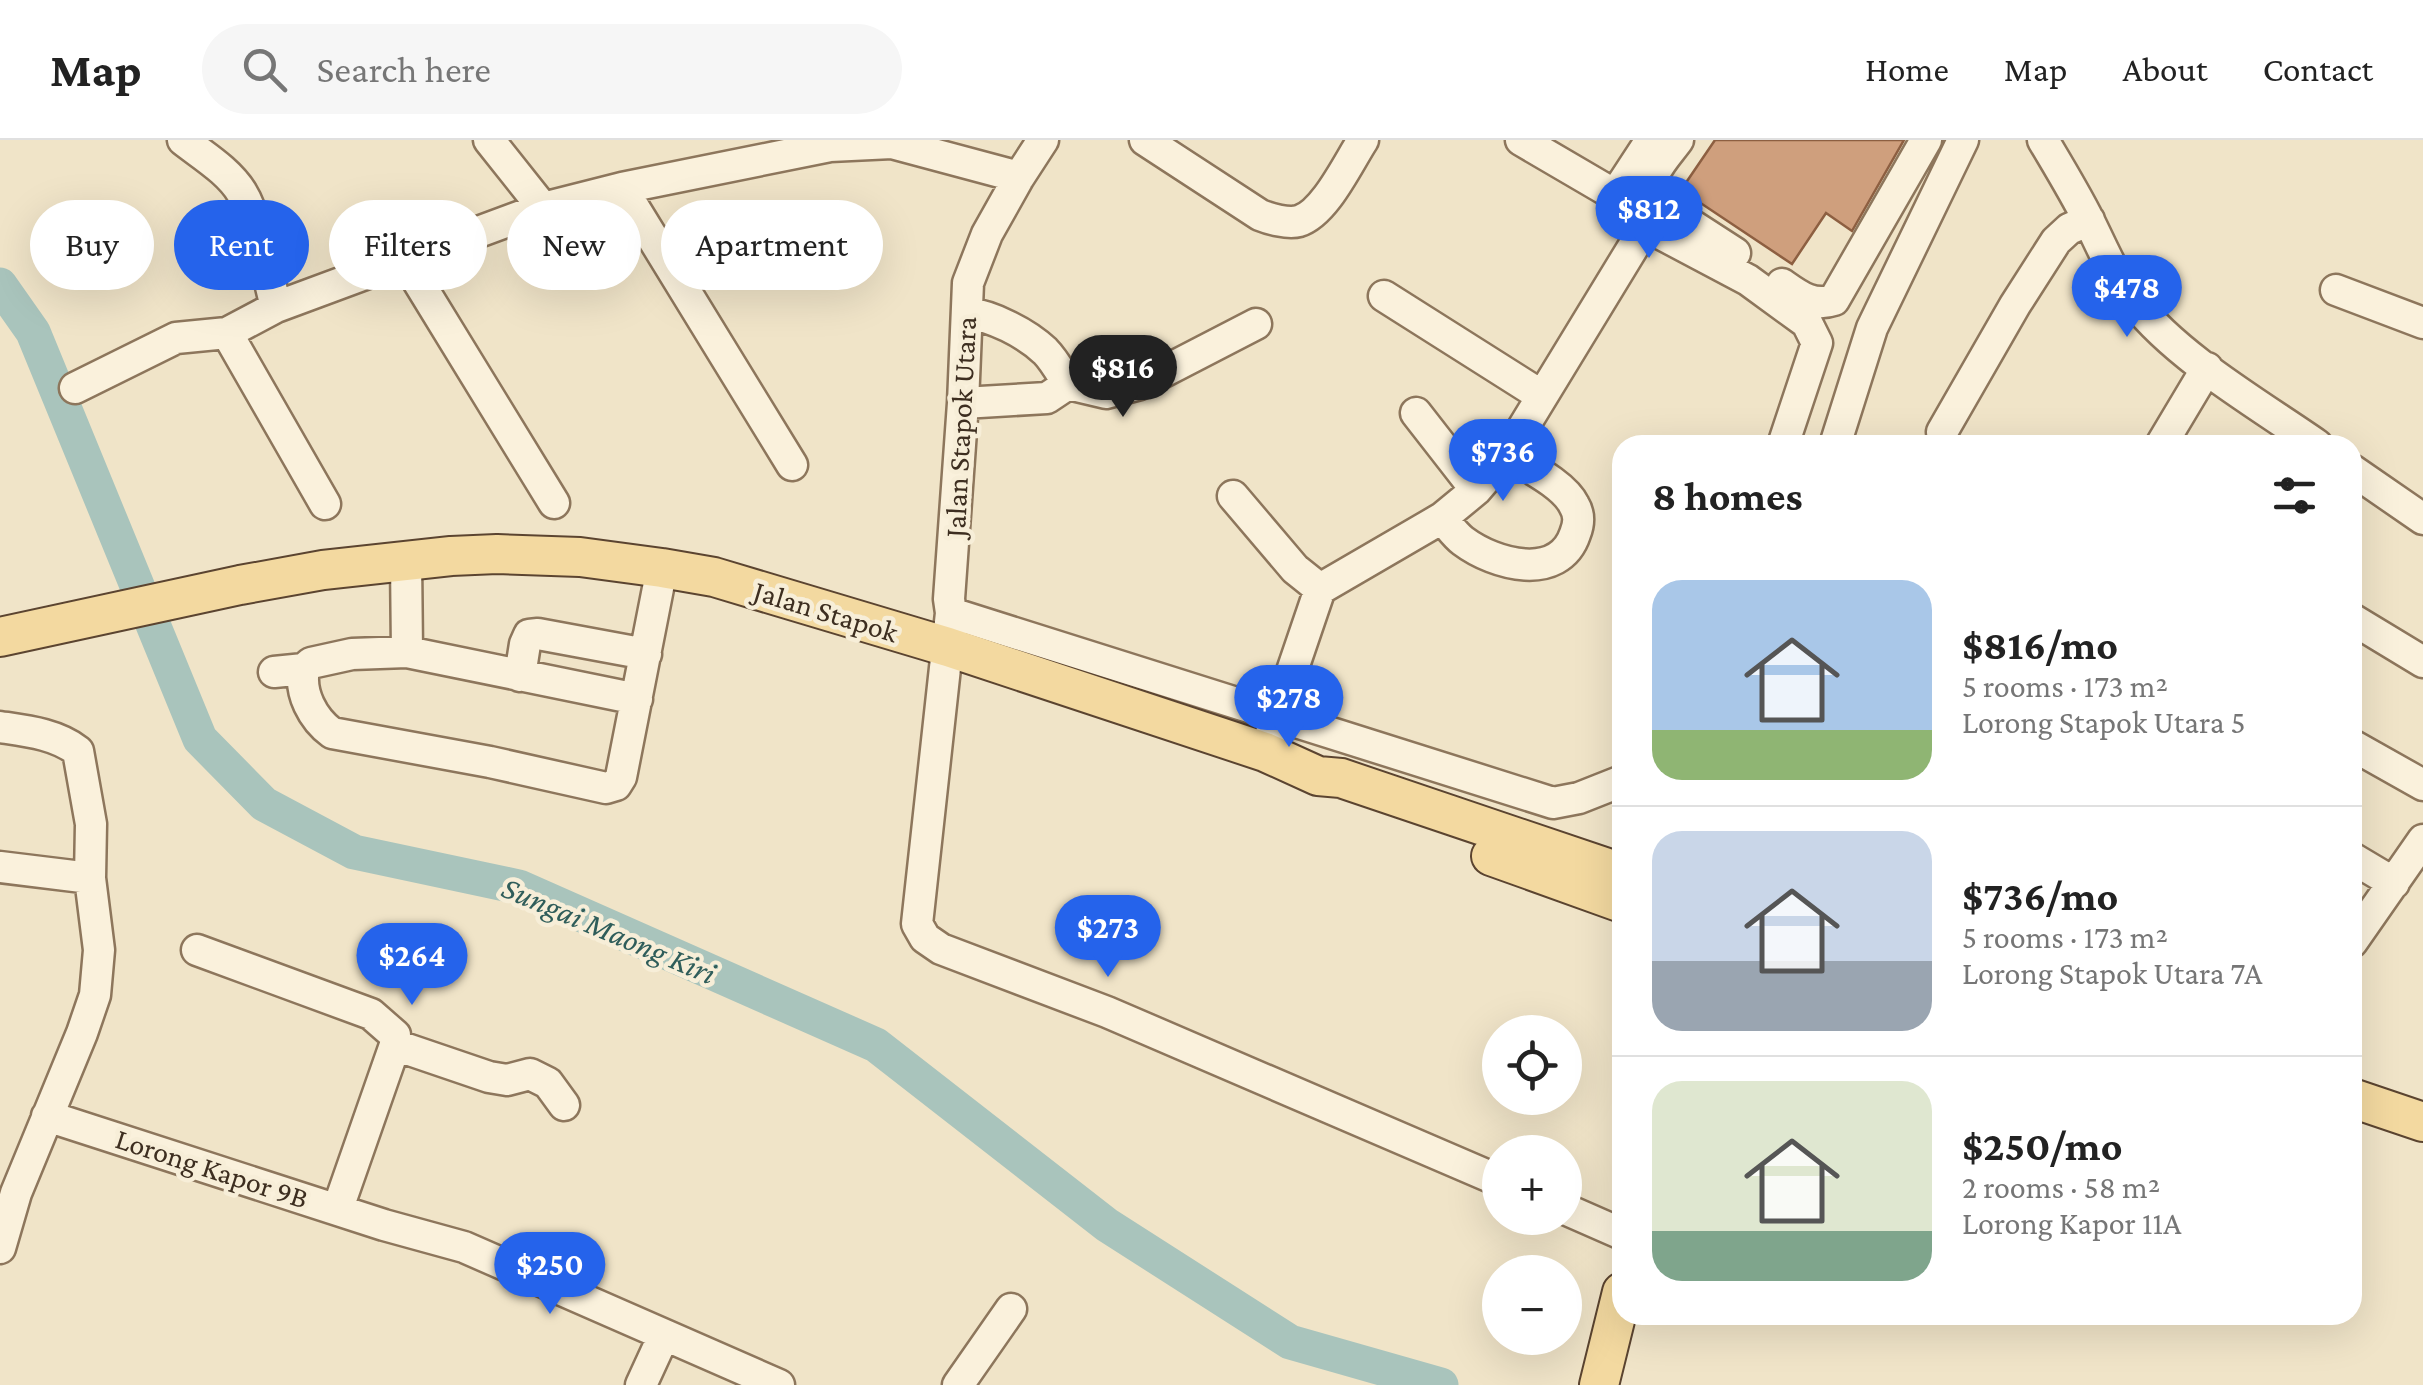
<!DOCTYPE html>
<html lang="en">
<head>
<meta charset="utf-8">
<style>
  :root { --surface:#fff; --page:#f6f6f6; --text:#222; --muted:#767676; --line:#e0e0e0; --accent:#2563eb }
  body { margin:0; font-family:"Crimson Pro",serif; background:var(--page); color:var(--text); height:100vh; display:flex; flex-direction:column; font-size:38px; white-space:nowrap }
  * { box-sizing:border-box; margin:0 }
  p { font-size:32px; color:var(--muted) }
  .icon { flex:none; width:55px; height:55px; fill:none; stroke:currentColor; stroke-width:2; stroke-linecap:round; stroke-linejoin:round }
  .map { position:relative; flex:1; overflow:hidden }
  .panel { position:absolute; left:1612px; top:295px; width:750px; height:890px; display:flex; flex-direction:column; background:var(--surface); border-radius:30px; box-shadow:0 10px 40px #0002 }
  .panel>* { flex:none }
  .banner { position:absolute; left:30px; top:60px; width:950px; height:90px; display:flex; gap:20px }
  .buttons { position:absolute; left:1482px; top:875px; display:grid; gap:20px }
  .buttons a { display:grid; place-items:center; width:100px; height:100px; border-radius:50%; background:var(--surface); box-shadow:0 10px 40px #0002; font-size:50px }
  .price { position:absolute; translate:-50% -85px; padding:0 22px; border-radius:35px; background:var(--accent); color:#fff; font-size:32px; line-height:65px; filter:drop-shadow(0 2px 5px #0008) }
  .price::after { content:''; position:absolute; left:50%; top:60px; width:30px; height:22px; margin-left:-15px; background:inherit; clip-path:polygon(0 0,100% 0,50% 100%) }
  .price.selected { background:#222; color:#fff }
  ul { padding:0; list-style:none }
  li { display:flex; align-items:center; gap:30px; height:250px; padding:0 40px }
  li+li { border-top:2px solid var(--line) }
  li span { display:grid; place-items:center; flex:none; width:280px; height:200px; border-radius:30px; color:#555 }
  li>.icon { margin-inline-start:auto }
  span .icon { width:120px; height:120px; fill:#fffc; stroke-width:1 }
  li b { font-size:42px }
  h2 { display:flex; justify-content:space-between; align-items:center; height:120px; padding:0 40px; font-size:42px }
  .chip { padding:0 35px; border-radius:45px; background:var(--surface); box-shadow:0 10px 40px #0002; font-size:35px; line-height:90px }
  .chip.selected { background:var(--accent); color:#fff }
  header { display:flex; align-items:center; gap:60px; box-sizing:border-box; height:140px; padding:0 50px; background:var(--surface); border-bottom:2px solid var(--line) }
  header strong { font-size:48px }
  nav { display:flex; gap:55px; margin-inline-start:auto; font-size:35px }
  .search { width:700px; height:90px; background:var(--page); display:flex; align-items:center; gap:25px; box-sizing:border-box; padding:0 35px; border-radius:55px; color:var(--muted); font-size:38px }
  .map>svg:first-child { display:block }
</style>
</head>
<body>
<header>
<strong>Map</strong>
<div class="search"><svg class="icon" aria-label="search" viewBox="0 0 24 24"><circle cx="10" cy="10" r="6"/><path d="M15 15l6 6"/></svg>Search here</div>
<nav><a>Home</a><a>Map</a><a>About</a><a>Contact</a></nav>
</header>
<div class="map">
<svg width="2423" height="1245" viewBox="0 0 2423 1245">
  <rect width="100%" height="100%" fill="#f0e4c8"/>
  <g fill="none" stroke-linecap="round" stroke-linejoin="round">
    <path stroke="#a9c4bc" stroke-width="35" d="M0,145l33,47 167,407 64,65 90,48 165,35 357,158 231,180 183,117 151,43"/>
  </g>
  <path fill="#cf9f7d" stroke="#8d5f41" stroke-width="2.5" d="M1715,0h189l-52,91 -26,-18 -34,51 -111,-74z"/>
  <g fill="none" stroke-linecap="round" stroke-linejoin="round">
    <g stroke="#8d765c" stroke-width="35">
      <path id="minor" d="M183,0c19,15 46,31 59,53 15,24 26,84 34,114
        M489,0l54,68
        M1043,0l-24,37 -32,57 -19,49 -5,120 -14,196 2,14 -34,311 8,14 16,11 166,63 393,169
        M1145,0l115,75c10,4 28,9 39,6 26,-8 49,-58 64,-81
        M1521,0l94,55 31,31 102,54 59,43 10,20 -34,102
        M1678,0c-13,18 -34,37 -25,60l82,53
        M2043,0c16,27 32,53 46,81 14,28 25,56 45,81 44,56 124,102 183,143
        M622,48l170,277
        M1615,55l36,-55
        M405,120l149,243
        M1782,144c17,12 31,23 52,16l92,-160
        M2336,150l87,33
        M1384,156l158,100
        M967,173c25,3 59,20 78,38 9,9 16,22 23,33
        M227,193l98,171
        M75,248l101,-50 51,-5 49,-26 267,-99 79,-20 208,-42 62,-3 127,34
        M963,263l84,-5 21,-14 38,9 34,-9 116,-60
        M1416,273l60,77
        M1942,292l73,-127 41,-64 13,-12 20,-9
        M1835,305l37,-117 91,-188
        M2161,305l46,-77
        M2352,330l71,49
        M1233,356l62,73 25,20
        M1442,378c7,8 13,17 21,23 32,24 96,41 112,-7 4,-10 5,-19 -1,-29 -10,-21 -48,-39 -67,-51
        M406,420l1,92
        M951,473l602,190 26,-5 43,-17
        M2352,479l71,43
        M304,529c-5,24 9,50 28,64l158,29 116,26 10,-3 5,-8 41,-209
        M274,532l30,-3 7,-6 41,-9 55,-2 230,47
        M520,536l5,-32 4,-9 9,-1 108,20
        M0,587c27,4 56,7 78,24l13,73 -1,54 9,72 -4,45 -13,38 -66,160 -16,55
        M1271,593l49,-144 122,-71 34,-28 31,-36 139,-228
        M2352,605l71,40
        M2352,718l42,25
        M0,727l90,11
        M2352,802l71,-102
        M197,810l174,64 24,21v10l-57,163
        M395,905l94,32 18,3 23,-6 18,9 16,22
        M47,976l337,109 80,22 315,138
        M1565,1069l57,25
        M641,1245l23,-50
        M958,1245l53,-76"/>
    </g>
    <g stroke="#5b4430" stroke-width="42">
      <path id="major" d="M0,497l240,-52 83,-15 128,-14 46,-2 83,3 82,11 52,9 234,70 317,105 53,24 23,2 281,95
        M1491,716l131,47
        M2352,958l71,24
        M1599,1245l23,-93"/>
    </g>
    <use href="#minor" stroke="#faf1dc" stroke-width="30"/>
    <use href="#major" stroke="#f3d9a0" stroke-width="38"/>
  </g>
  <g text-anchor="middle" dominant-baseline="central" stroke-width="9" stroke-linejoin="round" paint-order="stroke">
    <g font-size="30" fill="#3d2e20" stroke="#f7eed8">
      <text transform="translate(960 287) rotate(-87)">Jalan Stapok Utara</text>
      <text transform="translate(826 471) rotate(17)">Jalan Stapok</text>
      <text transform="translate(212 1028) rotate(18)">Lorong Kapor 9B</text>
    </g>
    <g font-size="32" font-style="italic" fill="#2f5d5a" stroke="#f7eed8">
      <text transform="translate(609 790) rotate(23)">Sungai Maong Kiri</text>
    </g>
  </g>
</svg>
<div class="buttons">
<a><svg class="icon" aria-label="locate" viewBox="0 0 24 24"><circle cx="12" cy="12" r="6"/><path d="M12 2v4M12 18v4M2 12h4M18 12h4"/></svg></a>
<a>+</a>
<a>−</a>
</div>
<b class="price" style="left:1649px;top:121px">$812</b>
<b class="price" style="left:2127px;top:200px">$478</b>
<b class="price selected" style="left:1123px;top:280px">$816</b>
<b class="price" style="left:1503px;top:364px">$736</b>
<b class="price" style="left:1289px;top:610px">$278</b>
<b class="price" style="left:1108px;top:840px">$273</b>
<b class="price" style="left:412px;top:868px">$264</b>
<b class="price" style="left:550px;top:1177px">$250</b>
<div class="banner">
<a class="chip">Buy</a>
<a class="chip selected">Rent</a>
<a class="chip">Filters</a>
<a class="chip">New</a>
<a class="chip">Apartment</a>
</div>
<section class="panel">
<h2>8 homes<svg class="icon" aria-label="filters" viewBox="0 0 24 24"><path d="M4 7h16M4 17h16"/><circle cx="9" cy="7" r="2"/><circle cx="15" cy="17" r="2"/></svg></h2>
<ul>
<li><span style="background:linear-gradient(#a9c7e8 75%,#8fb573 0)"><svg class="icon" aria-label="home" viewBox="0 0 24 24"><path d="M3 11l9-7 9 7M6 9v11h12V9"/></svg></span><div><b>$816/mo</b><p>5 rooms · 173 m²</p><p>Lorong Stapok Utara 5</p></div></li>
<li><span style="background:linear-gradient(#c9d6e8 65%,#9aa5b1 0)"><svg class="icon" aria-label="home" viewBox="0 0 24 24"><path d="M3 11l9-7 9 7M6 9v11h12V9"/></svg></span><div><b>$736/mo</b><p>5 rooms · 173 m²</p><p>Lorong Stapok Utara 7A</p></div></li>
<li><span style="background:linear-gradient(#dfe7d0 75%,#7fa58c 0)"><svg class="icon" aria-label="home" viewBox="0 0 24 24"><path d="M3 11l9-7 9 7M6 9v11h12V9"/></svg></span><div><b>$250/mo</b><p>2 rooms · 58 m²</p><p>Lorong Kapor 11A</p></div></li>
</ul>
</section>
</div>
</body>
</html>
